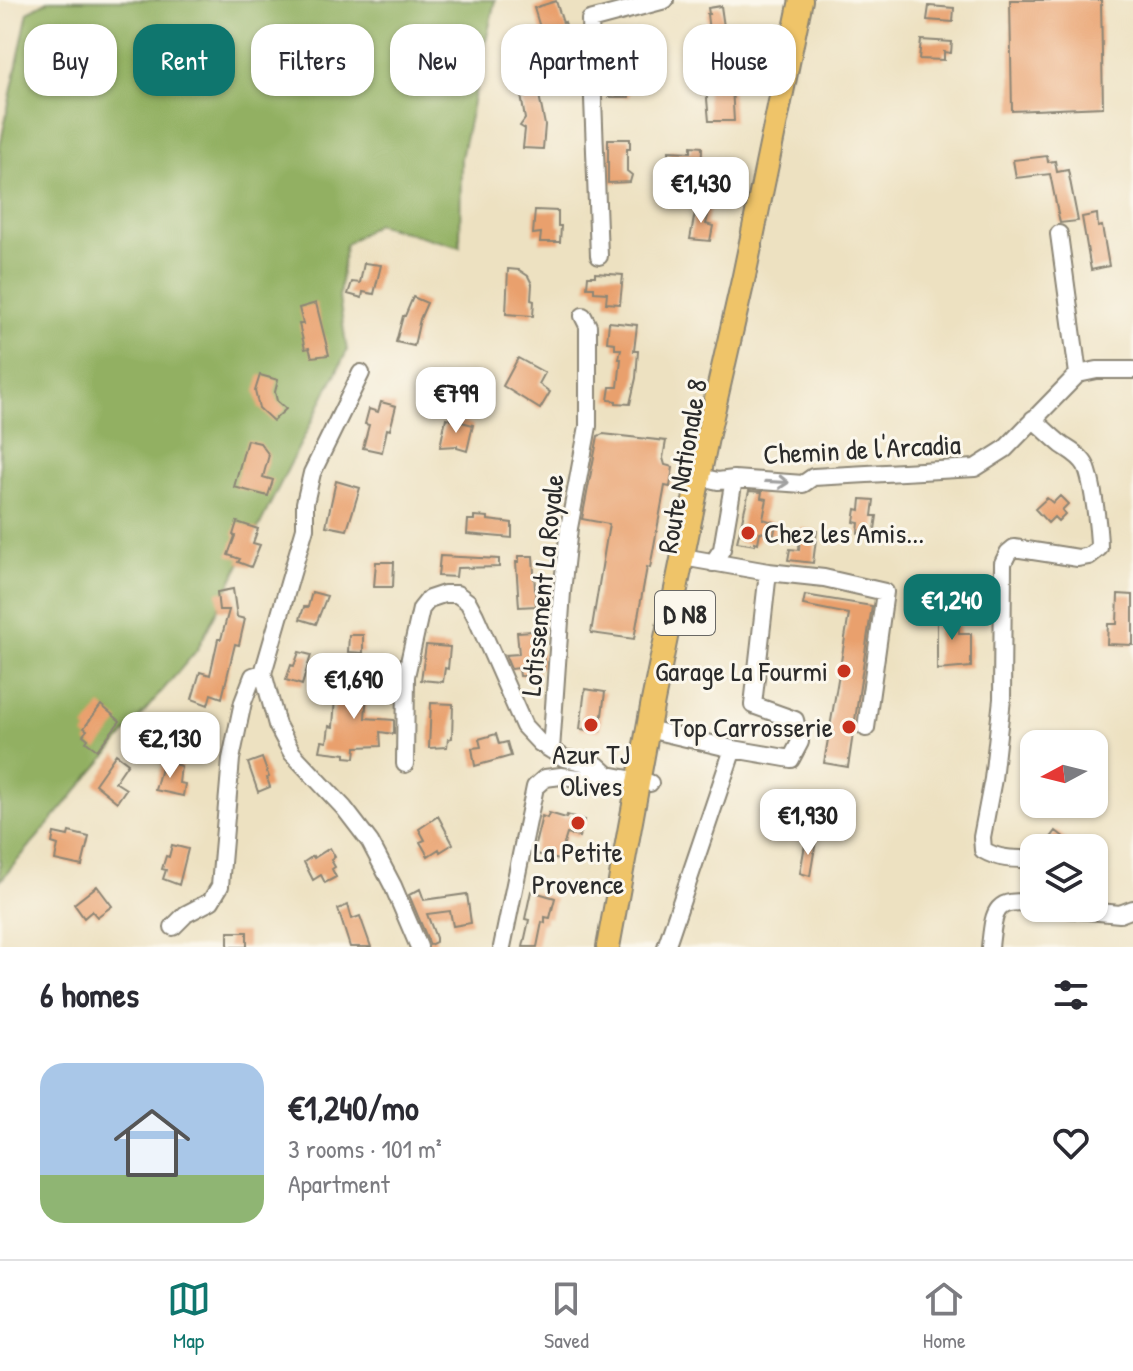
<!DOCTYPE html>
<html lang="en">
<head>
<meta charset="utf-8">
<style>
  :root { --surface:#fff; --page:#f7f7f7; --text:#2b2b33; --muted:#7c7c81; --line:#e1e1e2; --accent:#0f766e }
  body { margin:0; font-family:"Patrick Hand",sans-serif; background:var(--page); color:var(--text); height:100vh; display:flex; flex-direction:column; font-size:30px; white-space:nowrap }
  * { box-sizing:border-box; margin:0 }
  p { font-size:26px; color:var(--muted) }
  .icon { flex:none; width:44px; height:44px; fill:none; stroke:currentColor; stroke-width:2; stroke-linecap:round; stroke-linejoin:round }
  .map { position:relative; height:947px; overflow:hidden }
  .drawer { display:flex; flex-direction:column; background:var(--surface); flex:1 }
  .drawer>* { flex:none }
  .hud { position:absolute; left:24px; top:24px; width:1086px; height:72px; display:flex; gap:16px }
  .needle { width:52px; rotate:263deg }
  .fabs { position:absolute; left:1020px; top:730px; display:grid; gap:16px }
  .fabs a { display:grid; place-items:center; width:88px; height:88px; border-radius:16px; background:var(--surface); box-shadow:0 2px 6px #0004; font-size:40px }
  .price { position:absolute; translate:-50% -68px; padding:0 18px; border-radius:16px; background:#fff; color:#222; font-size:26px; line-height:52px; filter:drop-shadow(0 2px 4px #0008) }
  .price::after { content:''; position:absolute; left:50%; top:48px; width:24px; height:18px; margin-left:-12px; background:inherit; clip-path:polygon(0 0,100% 0,50% 100%) }
  .price.active { background:var(--accent); color:#fff }
  ul { padding:0; list-style:none }
  li { display:flex; align-items:center; gap:24px; height:200px; padding:0 40px }
  li+li { border-top:2px solid var(--line) }
  li span { display:grid; place-items:center; flex:none; width:224px; height:160px; border-radius:24px; color:#555 }
  li>.icon { margin-inline-start:auto }
  span .icon { width:96px; height:96px; fill:#fffc; stroke-width:1 }
  li b { font-size:34px }
  h2 { display:flex; justify-content:space-between; align-items:center; height:96px; padding:0 40px; font-size:34px }
  .tag { padding:0 28px; border-radius:24px; background:var(--surface); box-shadow:0 2px 6px #0004; font-size:28px; line-height:72px }
  .tag.active { background:var(--accent); color:#fff }
  .dock { display:flex; justify-content:space-around; align-items:center; height:112px; border-top:2px solid var(--line); background:var(--surface); font-size:22px; color:var(--muted) }
  .dock a { display:grid; justify-items:center; gap:4px }
  .dock .active { color:var(--accent) }
  .map>svg:first-child { display:block }
</style>
</head>
<body>
<div class="map">
<svg width="1133" height="947" viewBox="0 0 1133 947">
  <rect width="100%" height="100%" fill="#fbf7ec"/>
  <filter id="ink" filterUnits="userSpaceOnUse"><feTurbulence type="fractalNoise" baseFrequency=".0125" numOctaves="2"/><feDisplacementMap in="SourceGraphic" scale="16" xChannelSelector="R" yChannelSelector="G"/><feConvolveMatrix kernelMatrix="1 2 1 2 8 2 1 2 1" color-interpolation-filters="sRGB"/></filter>
  <filter id="wash" filterUnits="userSpaceOnUse"><feTurbulence type="fractalNoise" baseFrequency=".006" numOctaves="4" result="noise"/><feDisplacementMap in="SourceGraphic" scale="32" xChannelSelector="R" yChannelSelector="G"/><feGaussianBlur stdDeviation="1.8" result="paint"/><feColorMatrix in="noise" values="0 0 0 0 0 0 0 0 0 0 0 0 0 0 0 0 0 1.4 0 .05"/><feComposite in="paint" operator="in"/></filter>
  <g filter="url(#wash)">
    <rect width="100%" height="100%" fill="#ede1c1"/>
    <path fill="#92b062" stroke="#5e6e46" stroke-width="2" d="M50,0h445l-34,158 -1,89 -84,-23 -31,21 -6,53 8,53 -150,299 -197,231v-735l28,-134z"/>
    <g id="blocks">
      <path fill="#e9a06d" d="M1010,0h91l2,107 -91,4z
        M556,1l7,22 2,-1 4,13 -15,10 -8,2 -12,-39z
        M721,6l3,21h2l3,25 -18,-3 -4,-35h2l-1,-6z
        M929,6l25,2 -1,14 -26,-2z
        M921,40l31,2 -1,11 -7,-1v8l-25,-1z
        M630,61l-1,36h-20l1,-35z
        M724,76l1,11h7l2,34h-25l-4,-44z
        M538,90l7,35 -2,24 -20,-1 2,-19 -5,-3 5,-7 -4,-24z
        M608,139h22v10h-3v22l5,4 -2,7 -22,1z
        M691,146l11,1 -1,35h-28l1,-14h-5v-17l22,1z
        M1047,156l1,6 7,-1 2,11 11,-2 10,51 -18,2 -10,-49 -34,4 -3,-18z
        M696,207l14,1 -4,16 7,2 -3,15 -20,-2z
        M535,210l23,1v15h3l-1,16h-20l1,-9 -8,1z
        M1097,214l1,13 4,-1 7,40 -18,4 -9,-53z
        M364,263l17,2 -7,29 -11,-2 -1,6 -14,-4 4,-12 8,1z
        M508,269l11,1 9,6 4,8 -1,16 3,1 -1,15 -27,-2z
        M595,273l28,2 -3,29 -14,-1 1,-10 -13,-1v-5h-7l1,-11h7z
        M413,297l14,6 -7,16 -6,27 -18,-4 7,-26h2z
        M316,303l13,52 -17,2 -3,-9 -4,1 -6,-25h4l-4,-16z
        M609,322l28,3 -3,26h4l-2,27 -6,26 -14,-1v-2l-8,-1 2,-13h8l3,-28h-2l2,-10h-6v-6l-8,-1z
        M518,358l27,15 -6,11 11,8 -10,17 -37,-23z
        M260,375l18,5 -3,12 2,9 9,8 -13,12 -14,-13 -4,-17z
        M381,402l15,4 -6,24 -3,-1 -5,23 -19,-4 6,-23 -4,-1 4,-15 9,3z
        M446,418l27,7 -6,26 -10,-3v-2l-17,1z
        M603,434l63,7 -3,17 2,7 8,2 -3,20 -5,-1 -15,82 -3,-1 -13,72 -43,-6 18,-109 -27,-5 16,-83z
        M247,440l13,3 9,12 -6,22 10,3 -5,16 -34,-9z
        M336,481l24,7 -13,42 -21,-4z
        M749,491l13,1 -1,6 6,1 -4,20 13,4 -2,12 -14,-3 -2,11 -3,-1v3l-18,-3z
        M1060,496l8,8 -6,6 3,4 -7,7 -4,-4 -6,6 -13,-14 12,-11 6,5z
        M861,499l13,1 -2,16h5l-3,20 -16,-3 1,-10 -5,-1 2,-13 4,1z
        M474,516l14,1v3l24,3v15l-45,-4 1,-14h6z
        M237,522l21,7 -5,14 7,2 -9,22 -13,-5 2,-3 -12,-4 7,-19 -2,-1z
        M802,528l15,3 -4,32 -25,-3 2,-11 9,1 1,-20z
        M440,556l59,3v8l-42,1 -1,9 -18,-1z
        M519,556h14l3,50 -17,1 -3,-45h3z
        M376,562h18l-1,25h-19z
        M233,589l4,28 8,2 -6,26 -4,-1 -13,54 -11,-4 -3,11 -16,-6 8,-27 10,3 8,-36h3l8,-29h-10l-2,-18z
        M312,592l15,4 -11,28 -16,-5 4,-12h4z
        M1118,594l15,1v50l-26,-1 1,-20h9z
        M805,595l67,11 -24,161 -24,-4 25,-149 -46,-9z
        M937,610h21l1,24h12v33l-34,3z
        M534,631l2,22 7,-1 1,15 -7,1 1,8h-18l-1,-8 -8,1 -6,-14 14,-1 -2,-22z
        M349,635h14v18l-15,-1z
        M426,645l24,2 -2,22 -3,-1 -2,14 -22,-2z
        M299,652l12,3 -9,30 -16,-5 5,-15 3,1z
        M347,679l21,2 -3,37 29,2v14l-14,-2 1,14 -25,1 -1,11 -10,-1v-3l-25,-3 2,-10 5,1 2,-16 4,1 3,-45h11z
        M585,689l20,3 -5,39 -20,-2z
        M431,703l22,1 -1,34 -4,1 -1,8 -18,1z
        M101,705l19,16 -23,29 -11,-8 2,-3 -5,-4 4,-5 -3,-2z
        M496,734l3,10 8,-2 4,14 -36,10 -3,-18 9,-1 -2,-8z
        M116,754l12,9 -13,19 11,7 -9,13 -22,-18z
        M262,758l7,19 -2,1 3,9 -12,5 -10,-29z
        M163,761l18,5 -2,17 6,1 -2,12 -28,-6z
        M549,813l17,5 1,-3 17,5 -5,17 -12,-3 -8,26 -26,-7 9,-37 5,2z
        M438,816l15,28 -13,8 -1,-3 -11,7 -8,-14 5,-2 -6,-11z
        M1056,831l9,7 13,10h-35z
        M69,832l20,5 -7,29 -27,-6 3,-15 -6,-2 2,-10 14,3z
        M806,839l10,2 -6,35 -10,-3z
        M172,845l16,4 -9,36 -16,-6 3,-9 -4,-1 4,-13 3,1z
        M330,848l5,9 -4,3 4,7 -3,2 4,8 -11,6 -4,-8 -8,5 -9,-18 9,-6 1,2z
        M97,886l15,20 -15,11 -5,-6 -8,7 -10,-14z
        M420,889l4,11 43,-6 4,29 -18,3 -3,-15 -23,3 9,24v4l-6,3 -21,-50z
        M531,891l24,7 -5,20 -5,-1v6l-3,-1 -5,25h-14l6,-27 -4,-1z
        M348,905l4,14 8,-3 11,31h-21l-12,-38z
        M228,932h19v15h-19z"/>
    </g>
  </g>
  <g filter="url(#ink)">
    <use href="#blocks" fill-opacity="0" stroke="#8c8676" stroke-width="2"/>
    <g fill="none" stroke-linecap="round" stroke-linejoin="round">
      <g stroke="#8c8676" stroke-width="20">
        <path id="minor" d="M1059,234l19,140
          M599,256l-9,-236 75,-20
          M361,373l-49,100 -7,30v25l-42,145 14,52 15,28 52,55 26,34 23,44 26,61
          M1033,419c10,9 19,18 29,26 9,6 19,11 24,21 7,16 13,65 13,82l-10,8 -11,2 -64,-10 -6,5 -5,10 -1,136 -9,80 -11,58 1,13c17,10 32,9 51,9
          M700,477l18,4 16,-2 69,5 10,-7 162,-9 30,-19 73,-75 19,-4h36
          M713,563l9,-14 12,-70
          M768,572l56,6 61,14 -19,136
          M648,729l85,20 58,10 9,-17 -5,-22 -42,-15 15,-133 -85,-15
          M551,750l11,-158 7,-64 19,-102v-100l-5,-10
          M405,764l1,-88 15,-67 8,-10 15,-5h13l11,8 7,13 49,111 16,17 24,15 33,7 11,10
          M1056,908l64,6 13,-5
          M173,927l13,-13 25,-13 9,-15 11,-127 12,-57 10,-26 10,-3
          M502,947l33,-160 10,-9 16,-2 28,3 19,-4 42,8
          M666,947l67,-198
          M990,947c4,-35 3,-50 44,-43"/>
      </g>
      <g stroke="#8c8676" stroke-width="26">
        <path id="major" d="M608,947l45,-246 54,-263 37,-162 57,-276"/>
      </g>
      <use href="#minor" stroke="#fff" stroke-width="16"/>
      <use href="#major" stroke="#efc469" stroke-width="22"/>
    </g>
    <defs><path id="oneway-shaft" d="M-6 0H5M1.5-3L5.5 0L1.5 3" fill="none" stroke-width="1.6" stroke-linecap="round" stroke-linejoin="round" transform="scale(2)"/></defs>
    <use stroke="#a0a0a0" href="#oneway-shaft" transform="translate(777 482) rotate(3)"/>
  </g>
  <g fill="#c8321e" stroke="#fbf7ec" stroke-width="3">
    <circle cx="748" cy="533" r="8"/>
    <circle cx="844" cy="671" r="8"/>
    <circle cx="591" cy="725" r="8"/>
    <circle cx="849" cy="727" r="8"/>
    <circle cx="578" cy="823" r="8"/>
  </g>
  <g text-anchor="middle" dominant-baseline="central" stroke-width="6" stroke-linejoin="round" paint-order="stroke">
    <rect fill="#fbf7ec" stroke="#696865" stroke-width="2" x="655" y="591" width="60" height="44" rx="6"/>
    <g font-size="26" font-weight="bold" fill="#2b2b2b">
      <text x="685" y="613">D N8</text>
    </g>
    <g font-size="28" fill="#2b2b2b" stroke="#fbf7ec">
      <text transform="translate(862 449) rotate(-3)">Chemin de l'Arcadia</text>
      <text transform="translate(682 466) rotate(-80)">Route Nationale 8</text>
      <text transform="translate(542 585) rotate(-84)">Lotissement La Royale</text>
    </g>
    <g font-size="28" fill="#2b2b2b" stroke="#fbf7ec" text-anchor="end">
      <text x="764" y="533" text-anchor="start">Chez les Amis...</text>
      <text x="828" y="671">Garage La Fourmi</text>
      <text x="833" y="727">Top Carrosserie</text>
      <text x="591" y="754" text-anchor="middle">Azur TJ<tspan x="591" dy="32">Olives</tspan></text>
      <text x="578" y="852" text-anchor="middle">La Petite<tspan x="578" dy="32">Provence</tspan></text>
    </g>
  </g>
</svg>
<div class="fabs">
<a><svg class="needle" viewBox="-14 -14 28 28"><path d="M0-13l5 13h-10z" fill="#e53935"/><path d="M0 13l5-13h-10z" fill="#7c7c81"/></svg></a>
<a><svg class="icon" aria-label="layers" viewBox="0 0 24 24"><path d="M12 4l9 5-9 5-9-5zM3 14l9 5 9-5"/></svg></a>
</div>
<b class="price" style="left:701px;top:225px">€1,430</b>
<b class="price" style="left:456px;top:435px">€799</b>
<b class="price active" style="left:952px;top:642px">€1,240</b>
<b class="price" style="left:354px;top:721px">€1,690</b>
<b class="price" style="left:170px;top:780px">€2,130</b>
<b class="price" style="left:808px;top:857px">€1,930</b>
<div class="hud">
<a class="tag">Buy</a>
<a class="tag active">Rent</a>
<a class="tag">Filters</a>
<a class="tag">New</a>
<a class="tag">Apartment</a>
<a class="tag">House</a>
</div>
</div>
<section class="drawer">
<h2>6 homes<svg class="icon" aria-label="filters" viewBox="0 0 24 24"><path d="M4 7h16M4 17h16"/><circle cx="9" cy="7" r="2"/><circle cx="15" cy="17" r="2"/></svg></h2>
<ul>
<li><span style="background:linear-gradient(#a9c7e8 70%,#8fb573 0)"><svg class="icon" aria-label="home" viewBox="0 0 24 24"><path d="M3 11l9-7 9 7M6 9v11h12V9"/></svg></span><div><b>€1,240/mo</b><p>3 rooms · 101 m²</p><p>Apartment</p></div><svg class="icon" aria-label="heart" viewBox="0 0 24 24"><path d="M12 20l-8-8c-3-5 5-10 8-4 3-6 11-1 8 4z"/></svg></li>
</ul>
</section>
<nav class="dock">
<a class="active"><svg class="icon" aria-label="map" viewBox="0 0 24 24"><path d="M3 6l6-2 6 2 6-2v14l-6 2-6-2-6 2zM9 4v14M15 6v14"/></svg>Map</a>
<a><svg class="icon" aria-label="saved" viewBox="0 0 24 24"><path d="M7 4h10v16l-5-4-5 4z"/></svg>Saved</a>
<a><svg class="icon" aria-label="home" viewBox="0 0 24 24"><path d="M3 11l9-7 9 7M6 9v11h12V9"/></svg>Home</a>
</nav>
</body>
</html>
